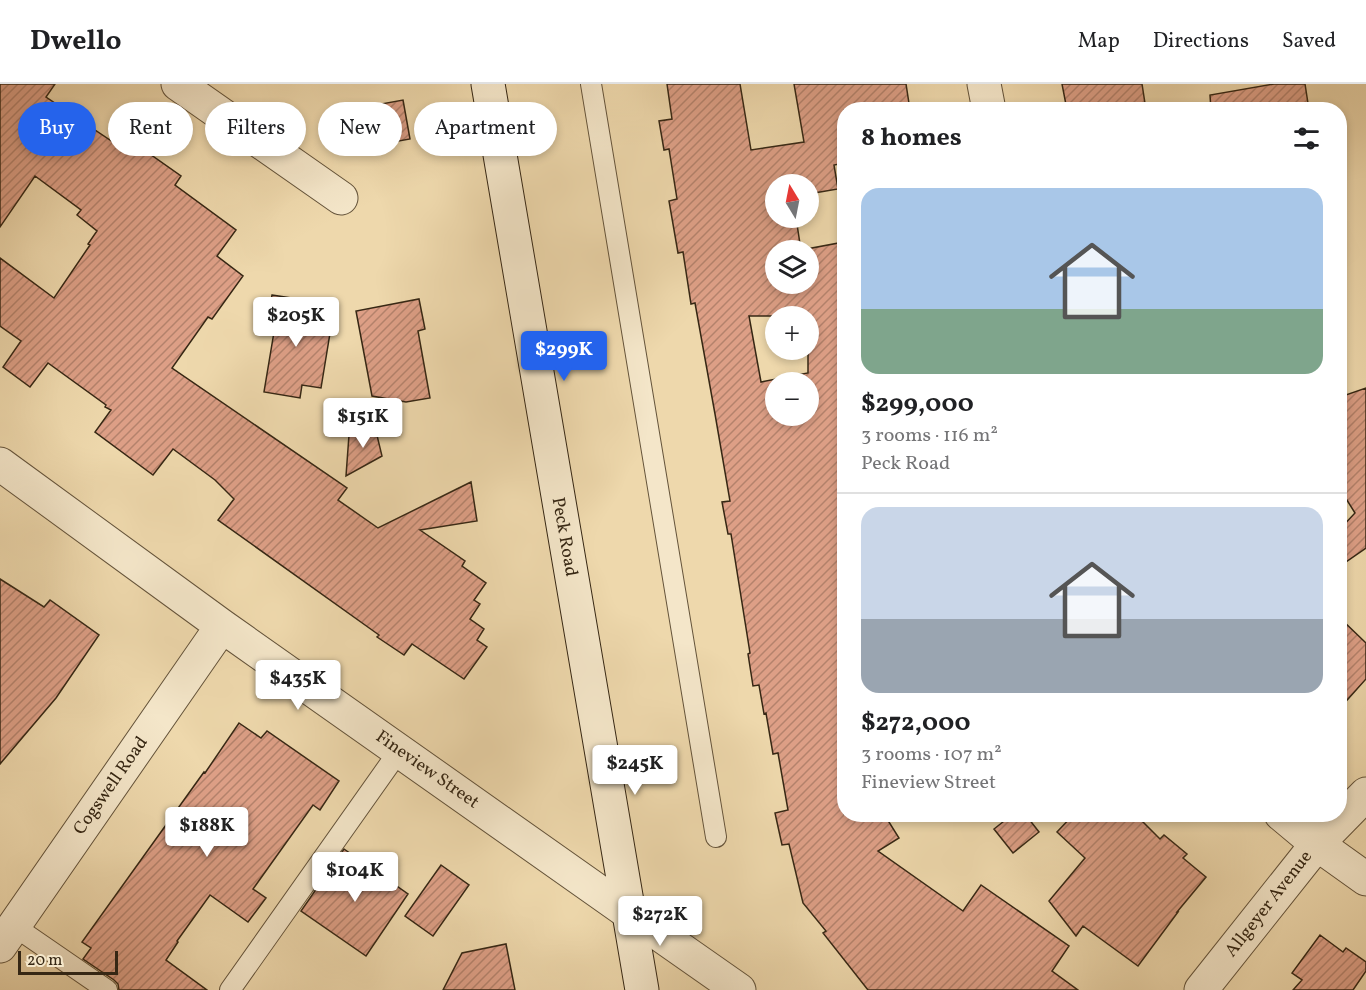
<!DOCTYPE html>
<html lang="en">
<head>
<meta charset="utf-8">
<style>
  :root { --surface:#fff; --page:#f2f2f2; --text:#202124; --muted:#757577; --line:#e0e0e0; --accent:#2563eb }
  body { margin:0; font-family:Vollkorn,serif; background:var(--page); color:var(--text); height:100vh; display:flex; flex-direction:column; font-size:22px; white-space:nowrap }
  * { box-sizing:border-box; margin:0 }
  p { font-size:20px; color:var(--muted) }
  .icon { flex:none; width:33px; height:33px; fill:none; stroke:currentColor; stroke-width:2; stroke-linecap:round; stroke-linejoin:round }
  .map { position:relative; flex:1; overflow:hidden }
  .details { position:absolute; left:837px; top:18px; width:510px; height:720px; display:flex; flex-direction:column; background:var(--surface); border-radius:24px; box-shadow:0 3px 9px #0003 }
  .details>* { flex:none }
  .banner { position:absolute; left:18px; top:18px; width:570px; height:54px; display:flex; gap:12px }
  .needle { width:39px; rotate:350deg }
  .buttons { position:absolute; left:765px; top:90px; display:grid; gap:12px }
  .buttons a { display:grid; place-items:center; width:54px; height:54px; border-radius:50%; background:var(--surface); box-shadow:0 3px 9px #0003; font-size:30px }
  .scale { position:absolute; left:18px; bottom:15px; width:100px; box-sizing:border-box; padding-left:6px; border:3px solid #362714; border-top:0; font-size:16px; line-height:21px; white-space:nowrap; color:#362714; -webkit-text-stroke:4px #f4e6c9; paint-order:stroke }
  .price { position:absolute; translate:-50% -51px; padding:0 14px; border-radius:6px; background:#fff; color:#222; font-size:20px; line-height:39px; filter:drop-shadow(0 2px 3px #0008) }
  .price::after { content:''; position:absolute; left:50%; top:36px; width:18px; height:14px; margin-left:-9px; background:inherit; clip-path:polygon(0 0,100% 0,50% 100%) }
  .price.current { background:var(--accent); color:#fff }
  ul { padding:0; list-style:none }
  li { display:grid; align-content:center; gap:12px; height:318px; padding:0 24px }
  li+li { border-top:2px solid var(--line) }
  li span { display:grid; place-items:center; height:186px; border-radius:18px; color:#555 }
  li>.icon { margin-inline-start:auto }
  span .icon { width:108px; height:108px; fill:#fffc; stroke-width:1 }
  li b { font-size:26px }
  h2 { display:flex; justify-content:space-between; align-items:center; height:72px; padding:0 24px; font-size:26px }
  .pill { padding:0 21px; border-radius:27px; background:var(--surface); box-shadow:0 3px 9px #0003; font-size:21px; line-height:54px }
  .pill.current { background:var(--accent); color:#fff }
  header { display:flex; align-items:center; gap:36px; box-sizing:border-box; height:84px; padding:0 30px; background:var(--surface); border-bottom:2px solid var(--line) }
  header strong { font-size:28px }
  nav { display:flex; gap:33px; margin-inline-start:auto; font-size:21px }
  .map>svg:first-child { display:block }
</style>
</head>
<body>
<header>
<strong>Dwello</strong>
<nav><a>Map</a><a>Directions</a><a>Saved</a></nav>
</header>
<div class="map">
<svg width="1366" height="906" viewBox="0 0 1366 906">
  <defs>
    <pattern id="building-hatch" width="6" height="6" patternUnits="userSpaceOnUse" patternTransform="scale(1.5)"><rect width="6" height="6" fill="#dd9f86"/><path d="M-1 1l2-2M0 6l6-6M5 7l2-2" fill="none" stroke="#b4826c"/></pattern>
  </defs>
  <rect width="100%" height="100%" fill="#eed8ac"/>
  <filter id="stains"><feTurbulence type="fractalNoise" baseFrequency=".00333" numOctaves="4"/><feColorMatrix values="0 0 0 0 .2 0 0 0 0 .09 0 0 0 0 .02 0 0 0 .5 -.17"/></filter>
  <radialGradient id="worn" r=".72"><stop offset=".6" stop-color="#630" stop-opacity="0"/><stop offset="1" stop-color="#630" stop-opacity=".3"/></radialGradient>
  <path fill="url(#building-hatch)" stroke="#362714" stroke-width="1.5" fill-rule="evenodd" d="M0,0h55l-9,13 67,45 7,-9 61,43 -6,9 61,45 -19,26 26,20 -31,43 -4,-2 -36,51 175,120 -9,12 40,28 93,-46 6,39 -57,9 45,31 -3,5 24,17 -12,17 6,4 -10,15 14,10 -7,11 10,7 -23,32 -52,-35 -8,11 -27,-18 2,-2 -161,-115 16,-21 -19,-19 -42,-31 -20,26 -58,-43 16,-22 -6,-3 1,-2 -58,-42 -18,24 -27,-20 18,-26 -21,-15v-68l54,40 36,-53 -2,-1 9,-13 -20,-16 4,-5 -46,-34 -35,51z
    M667,0h73l11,66 53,-8 -10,-58h112l4,26h-66v53l-10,2 4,24 -30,5v-10h-32v34h20l5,32 43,-8v572h40l15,24 -21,13 85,60 18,-26 88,61 -17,25 26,19h-210l-45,-57 3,-2 -23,-28 -14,-59 -7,1 -7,-32 13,-3 -10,-57 -5,1 -7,-41 -2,1 -5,-29 -6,1 -5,-32 2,-1 -19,-119h-3l-6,-32 8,-1 -15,-87 -20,-111 -4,1 -8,-52 -5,1 -9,-52 8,-2 -8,-50 -5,1 -5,-29 13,-2zM776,166h32v34h-32zM749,232h59v57l-47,9zM776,298h32v34h-32z
    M1062,0h80l4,26h-79z
    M1274,0h31l4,26h-98l-1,-15z
    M403,16l7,39 -33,6 -7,-39z
    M272,211l32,5 -3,21 32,-6 -12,73 -19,-3 -2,13 -36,-6 11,-66 -8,-1z
    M419,215l6,30 -7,2 12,67 -24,4 -34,-6 -16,-85z
    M1366,304v160l-26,18v-37l15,-16 -15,-24v-92z
    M374,339l8,33 -36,20 3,-41z
    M0,495l44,28 6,-7 49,35 -43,63 -56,66z
    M1340,534l26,25v36l-26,29z
    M239,639l22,15 6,-7 72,50 -19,29 -7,-5 -60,84 13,9 -18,24 -38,-27 -33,46 1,1 -12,18 41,30h-88l-1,-6 -4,-4 -31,-21 8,-11 -9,-6 122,-170 1,1z
    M1013,730h12l14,18 -26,21 -19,-24z
    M1074,730h61l25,25 4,-4 23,19 -4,4 23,19 -29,35h1l-40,54 -55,-40 -7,10 -27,-35 36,-43 -28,-26z
    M344,765l64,45 -42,62 -65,-45z
    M441,781l28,20 -36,51 -28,-20z
    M1320,851l23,17 3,-4 20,14v9l-13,19h-60l9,-10 -10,-7z
    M506,860l9,46h-72l19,-37z"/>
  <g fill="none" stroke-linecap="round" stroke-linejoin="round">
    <g stroke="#64533a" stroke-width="22">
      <path id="service" d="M591,0l125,753
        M14,842l93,64
        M230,906l169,-239"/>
    </g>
    <g stroke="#64533a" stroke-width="35">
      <path id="minor" d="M178,0l163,114
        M984,0l5,26
        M0,380l222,162 407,287
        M1281,730l36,30 49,35
        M0,862l222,-320
        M1201,906l116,-146 49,-50"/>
    </g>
    <g stroke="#64533a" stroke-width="35">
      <path id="tertiary" d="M629,829l110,77"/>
    </g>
    <g stroke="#362714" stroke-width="35">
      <path id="secondary" d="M488,0l154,906"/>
    </g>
    <use href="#service" stroke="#f4e6c9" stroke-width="20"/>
    <use href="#minor" stroke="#f4e6c9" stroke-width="33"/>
    <use href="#tertiary" stroke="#f4e6c9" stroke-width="33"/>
    <use href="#secondary" stroke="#f4e6c9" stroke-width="33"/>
  </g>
  <g text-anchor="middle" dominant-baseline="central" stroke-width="6" stroke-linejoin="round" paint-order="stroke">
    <g font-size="18" fill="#362714" stroke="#f4e6c9">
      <text transform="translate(564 453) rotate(80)">Peck Road</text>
      <text transform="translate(427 686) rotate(35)">Fineview Street</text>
      <text transform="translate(111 702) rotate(-55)">Cogswell Road</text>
      <text transform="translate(1269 820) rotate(-52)">Allgeyer Avenue</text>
    </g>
  </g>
  <rect width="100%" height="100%" filter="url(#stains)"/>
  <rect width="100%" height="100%" fill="url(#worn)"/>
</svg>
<div class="buttons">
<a><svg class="needle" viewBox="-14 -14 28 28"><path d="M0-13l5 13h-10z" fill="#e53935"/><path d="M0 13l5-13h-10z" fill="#757577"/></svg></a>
<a><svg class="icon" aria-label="layers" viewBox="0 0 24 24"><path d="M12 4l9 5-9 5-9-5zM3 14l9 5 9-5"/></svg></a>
<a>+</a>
<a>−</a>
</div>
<div class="scale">20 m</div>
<b class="price" style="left:296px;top:264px">$205K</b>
<b class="price current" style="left:564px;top:298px">$299K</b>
<b class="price" style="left:363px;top:365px">$151K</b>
<b class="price" style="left:298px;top:627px">$435K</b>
<b class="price" style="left:635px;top:712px">$245K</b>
<b class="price" style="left:207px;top:774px">$188K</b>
<b class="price" style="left:355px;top:819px">$104K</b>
<b class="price" style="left:660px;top:863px">$272K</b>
<div class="banner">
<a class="pill current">Buy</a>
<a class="pill">Rent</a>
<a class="pill">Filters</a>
<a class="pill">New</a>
<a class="pill">Apartment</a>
</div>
<section class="details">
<h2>8 homes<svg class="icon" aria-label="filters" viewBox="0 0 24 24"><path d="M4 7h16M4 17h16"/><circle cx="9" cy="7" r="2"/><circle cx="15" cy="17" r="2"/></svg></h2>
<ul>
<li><span style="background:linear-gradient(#a9c7e8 65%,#7fa58c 0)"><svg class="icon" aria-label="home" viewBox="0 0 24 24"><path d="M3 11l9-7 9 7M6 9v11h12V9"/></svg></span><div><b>$299,000</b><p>3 rooms · 116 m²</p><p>Peck Road</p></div></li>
<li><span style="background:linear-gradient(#c9d6e8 60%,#9aa5b1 0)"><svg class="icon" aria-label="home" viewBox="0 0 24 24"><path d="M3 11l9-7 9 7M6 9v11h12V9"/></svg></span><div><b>$272,000</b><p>3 rooms · 107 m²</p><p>Fineview Street</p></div></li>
</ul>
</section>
</div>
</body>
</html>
